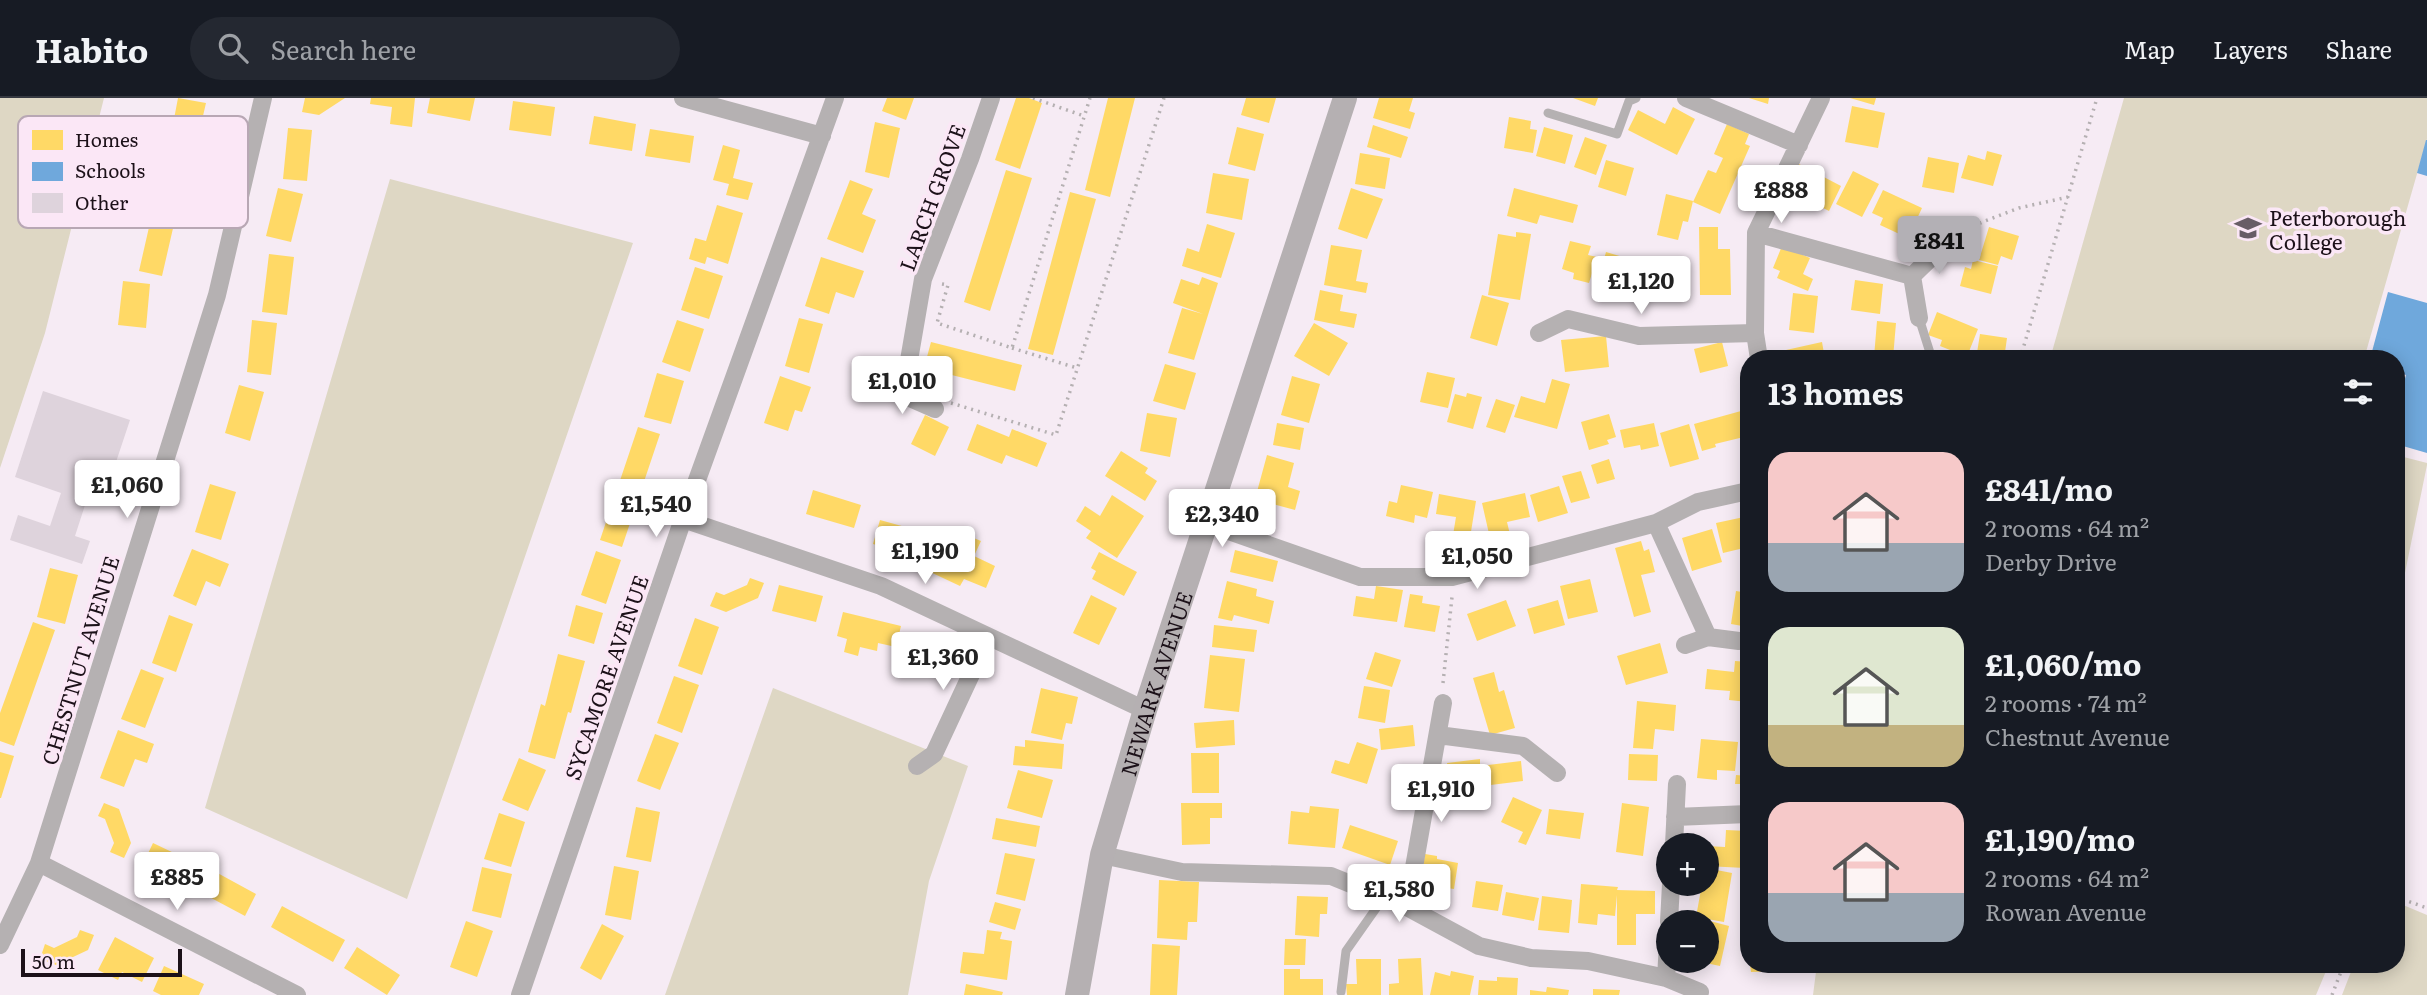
<!DOCTYPE html>
<html lang="en">
<head>
<meta charset="utf-8">
<style>
  :root { --surface:#171b24; --page:#242831; --text:#f1f3f6; --muted:#9ea1a6; --line:#363941; --accent:#b3b0b5 }
  body { margin:0; font-family:Literata,serif; background:var(--page); color:var(--text); height:100vh; display:flex; flex-direction:column; font-size:26px; white-space:nowrap }
  * { box-sizing:border-box; margin:0 }
  p { font-size:23px; color:var(--muted) }
  .icon { flex:none; width:38px; height:38px; fill:none; stroke:currentColor; stroke-width:2; stroke-linecap:round; stroke-linejoin:round }
  .map { position:relative; flex:1; overflow:hidden }
  .details { position:absolute; left:1740px; top:252px; width:665px; height:623px; display:flex; flex-direction:column; background:var(--surface); border-radius:28px; box-shadow:0 4px 18px #0003 }
  .details>* { flex:none }
  .controls { position:absolute; left:1656px; top:735px; display:grid; gap:14px }
  .controls a { display:grid; place-items:center; width:63px; height:63px; border-radius:50%; background:var(--surface); box-shadow:0 4px 18px #0003; font-size:35px }
  .scale { position:absolute; left:21px; bottom:18px; width:161px; box-sizing:border-box; padding-left:7px; border:4px solid #1c1119; border-top:0; font-size:19px; line-height:24px; white-space:nowrap; color:#1c1119; -webkit-text-stroke:5px #fbe7f6; paint-order:stroke }
  .price { position:absolute; translate:-50% -60px; padding:0 16px; border-radius:7px; background:#fff; color:#222; font-size:23px; line-height:46px; filter:drop-shadow(0 2px 4px #0008) }
  .price::after { content:''; position:absolute; left:50%; top:42px; width:21px; height:16px; margin-left:-10px; background:inherit; clip-path:polygon(0 0,100% 0,50% 100%) }
  .price.on { background:var(--accent); color:#111 }
  ul { padding:0; list-style:none }
  li { display:flex; align-items:center; gap:21px; height:175px; padding:0 28px }
  li span { display:grid; place-items:center; flex:none; width:196px; height:140px; border-radius:21px; color:#555 }
  li>.icon { margin-inline-start:auto }
  span .icon { width:84px; height:84px; fill:#fffc; stroke-width:1 }
  li b { font-size:30px }
  h2 { display:flex; justify-content:space-between; align-items:center; height:84px; padding:0 28px; font-size:30px }
  header { display:flex; align-items:center; gap:42px; box-sizing:border-box; height:98px; padding:0 35px; background:var(--surface); border-bottom:2px solid var(--line) }
  header strong { font-size:33px }
  nav { display:flex; gap:38px; margin-inline-start:auto; font-size:24px }
  .search { width:490px; height:63px; background:var(--page); display:flex; align-items:center; gap:18px; box-sizing:border-box; padding:0 24px; border-radius:38px; color:var(--muted); font-size:26px }
  .map>svg:first-child { display:block }
</style>
</head>
<body>
<header>
<strong>Habito</strong>
<div class="search"><svg class="icon" aria-label="search" viewBox="0 0 24 24"><circle cx="10" cy="10" r="6"/><path d="M15 15l6 6"/></svg>Search here</div>
<nav><a>Map</a><a>Layers</a><a>Share</a></nav>
</header>
<div class="map">
<svg width="2427" height="897" viewBox="0 0 2427 897">
  <rect width="100%" height="100%" fill="#f6ebf4"/>
  <path fill="#ded7c4" d="M0,0h104l-59,235 -45,135z
    M2124,0h303v41l-63,220h-314z
    M390,81l243,64 -226,656 -202,-91z
    M2396,357l31,8v2l-31,152z
    M773,590l195,78 -39,115 -21,114h-243z
    M2396,804l31,13v80h-85l12,-31h42z
    M1817,866h512l-13,31h-503z"/>
  <path fill="#ffd966" d="M178,0l28,5 -10,43 -26,-6z
    M305,0h40l-26,17 -17,-3z
    M371,0h44l-3,29 -22,-3 2,-17 -22,-3z
    M430,0h45l-5,23 -43,-8z
    M887,0h27l-8,22 -24,-9z
    M1016,0h13l13,5 -22,66 -25,-9z
    M1108,0h27l-25,99 -25,-7z
    M1246,0h30l-7,25 -28,-8z
    M1379,0h34l-4,13 6,2 -5,16 -37,-11z
    M1573,0h25l-3,8z
    M1749,0h20l-1,6z
    M1850,0h26l-2,7z
    M513,3l42,6 -4,29 -42,-6z
    M1852,8l33,7 -7,35 -33,-6z
    M1673,9l22,12 -18,36 -49,-25 10,-20 27,14z
    M594,18l42,8 -4,27 -43,-7z
    M1509,19l22,4 -1,8 7,1 -4,23 -29,-5z
    M875,24l25,6 -11,50 -24,-6z
    M1727,26l22,10 -4,10 5,2 -30,68 -27,-12 15,-32 8,3 7,-15 -9,-4z
    M1373,27l35,12 -7,21 -34,-11z
    M1237,29l27,7 -9,37 -27,-7z
    M1544,29l29,8 -8,29 -29,-8z
    M288,30l24,2 -5,51 -24,-2z
    M650,31l44,7 -4,27 -45,-7z
    M1585,39l22,8 -11,30 -22,-8z
    M723,47l17,5 -7,28 20,5 -5,17 -22,-5 3,-11 -16,-4z
    M1987,53l15,4 -9,31 -32,-8 7,-23 17,5z
    M166,55l23,6 -27,117 -23,-5z
    M1360,55l30,5 -5,31 -30,-5z
    M1928,59l31,6 -5,30 -32,-6z
    M1606,62l28,8 -8,28 -28,-9z
    M1797,65l44,23 -12,25 -45,-23z
    M1006,72l26,8 -42,133 -26,-9z
    M1853,73l26,13 -17,33 -26,-13z
    M1213,75l36,6 -7,41 -36,-7z
    M850,82l23,9 -11,25 14,6 -13,33 -36,-14z
    M278,90l25,6 -12,48 -25,-6z
    M1351,90l32,11 -16,40 -29,-10z
    M1514,90l64,17 -5,18 -33,-8 -3,9 -30,-8z
    M1883,92l39,18 -14,30 -28,-13 3,-7 -11,-5z
    M1070,94l26,7 -43,156 -25,-6z
    M1666,96l27,7 -5,21 -5,-1 -5,19 -21,-5z
    M717,107l26,8 -15,51 -21,-7 -2,7 -16,-5 6,-21 11,3z
    M1207,126l28,9 -14,45 -39,-12 5,-18 12,4z
    M1699,129h19v22h12l1,46h-31z
    M1989,129l30,9 -7,24 -11,-4 -3,9 -19,-5z
    M1516,134l15,2 -11,66 -32,-5 10,-61 18,3z
    M1570,143l21,5 -3,9 9,2 -8,26 -16,-4 1,-6 -12,-4z
    M1331,147l31,5 -6,31 12,2 -2,10 -42,-8z
    M1782,148l28,12 -7,16 10,5 -5,12 -31,-13 3,-7 -7,-3z
    M1606,154l27,8 -9,32 -27,-8z
    M269,156l25,3 -7,58 -25,-3z
    M821,159l43,14 -10,27 -18,-6 -7,22 -24,-8z
    M1973,162l25,6 -7,28 -31,-8 5,-19 6,2z
    M1635,167l32,1 -2,34 -32,-2z
    M695,169l28,9 -14,43 -28,-9z
    M1202,179l16,6 -24,77 -26,-7 14,-45 21,6 -30,-11 8,-24 18,6z
    M1855,182l28,4 -3,30 -29,-4z
    M123,183l27,3 -4,44 -28,-3z
    M1320,192l23,5 -3,16 17,3 -3,14 -40,-8z
    M1793,195l25,3 -4,37 -25,-3z
    M1482,197l27,8 -12,43 -27,-8z
    M1937,214l41,17 -12,30 -19,-3 3,-6 -10,-4 2,-6 -14,-5z
    M799,220l24,6 -14,49 -24,-7z
    M252,222l25,3 -6,52 -24,-3z
    M677,222l27,9 -14,43 -28,-10z
    M1877,223l19,2 -3,35 -19,-1z
    M1314,225l34,20 -19,33 -35,-20z
    M1980,236l27,4 -3,21h-28z
    M1606,238l3,31 -44,5 -4,-32z
    M931,244l91,23 -7,26 -91,-23z
    M1722,244l6,24 -28,7 -6,-24z
    M1822,244l3,17h-37l-2,-9z
    M1165,266l31,9 -11,37 -32,-9z
    M1427,274l28,6 -7,30 -28,-6z
    M657,275l27,8 -13,43 -27,-7z
    M780,278l31,11 -9,25 -7,-2 -7,21 -24,-8z
    M1292,278l28,8 -11,39 -28,-8z
    M1552,281l18,5 -13,45 -43,-12 7,-21 24,7z
    M239,287l25,7 -14,49 -25,-8z
    M1467,295l15,4 -9,32 -26,-7 8,-28 11,3z
    M1496,301l19,6 -10,28 -19,-6z
    M1741,313l7,25 -33,8 1,3 -14,4 -8,-27z
    M1147,315l30,5 -7,39 -30,-6z
    M1609,316l7,23 -9,3 2,4 -20,6 -8,-28z
    M925,317l24,12 -14,29 -24,-12z
    M1277,325l27,5 -4,22 -27,-5z
    M1654,325l5,23 -18,4 -1,-5 -16,3 -4,-18z
    M977,326l32,13 3,-8 35,14 -10,24 -31,-12 -4,9 -35,-14z
    M1689,326l10,35 -29,8 -10,-34z
    M638,329l22,7 -38,113 -22,-7z
    M1121,353l27,17 -3,5 12,8 -12,20 -40,-25z
    M1267,357l27,8 -6,24 12,4 -5,19 -40,-11z
    M1609,361l6,20 -18,5 -6,-19z
    M1581,373l9,27 -19,5 -9,-27z
    M210,386l26,8 -15,48 -26,-8z
    M1401,387l32,7 -6,26 -12,-3 -1,8 -28,-7 3,-15 8,2z
    M1559,388l9,27 -30,9 -8,-27z
    M813,392l48,15 -7,23 -48,-14z
    M1525,395l5,24 -23,5 5,21 -20,4 -10,-44z
    M1439,396l37,7 -8,49 -17,-3 5,-30 -20,-3z
    M1112,397l32,21 -27,42 -31,-20 5,-7 -15,-10 9,-15 15,10z
    M1744,419l4,30 -25,6 -7,-30z
    M880,422l47,13 -6,24 -48,-13z
    M945,428l36,15 -7,15 21,10 -9,22 -22,-9 -4,7 -34,-16z
    M1712,431l10,33 -30,9 -10,-33z
    M1641,443l3,10 5,-2 6,23 -14,3 10,37 -17,5 -19,-69z
    M192,451l37,15 -9,23 -14,-6 -10,25 -23,-10z
    M1235,452l43,11 -5,21 -43,-10z
    M596,453l25,9 -15,44 -25,-9z
    M1099,454l38,20 -13,24 -32,-17 4,-8 -5,-3z
    M50,470l28,7 -13,49 -28,-7z
    M750,480l14,5 -6,15 -32,14 -16,-6 6,-14 8,3 23,-10z
    M1590,481l8,33 -30,7 -8,-33z
    M1227,483l30,8 -1,7 18,5 -5,23 -35,-9 -2,6 -14,-3z
    M779,487l44,11 -7,26 -44,-11z
    M1376,488l27,4 -6,32 -44,-6 3,-20 18,3z
    M1736,493l12,2v34l-17,-3z
    M1410,496l13,2 -1,7 18,3 -5,26 -31,-5z
    M1091,497l26,13 -18,37 -26,-12z
    M1506,502l10,26 -39,15 -10,-27z
    M1558,502l7,25 -31,9 -7,-25z
    M576,507l27,8 -9,31 -26,-8z
    M843,514l58,14 -5,21 -18,-4 -1,8 -17,-4 -2,9 -14,-4 3,-13 -10,-3z
    M169,517l24,9 -17,48 -24,-9z
    M695,520l24,9 -17,48 -24,-9z
    M33,524l22,8 -41,116 -14,-5v-28z
    M1214,527l43,5 -3,22 -42,-5z
    M909,542l42,12 -7,27 -43,-13z
    M1660,545l8,30 -42,12 -9,-29z
    M1375,554l26,8 -9,27 -26,-8z
    M558,556l27,7 -14,52 -3,-1 -13,47 -27,-7 13,-48 4,2z
    M1210,557l35,4 -6,53 -35,-4z
    M1735,563l13,1v40l-19,-2 1,-9 -25,-2 2,-20 27,3z
    M141,571l23,9 -19,50 -24,-9z
    M1494,574l5,20 5,-2 11,38 -25,7 -17,-57z
    M674,578l25,9 -17,48 -25,-10z
    M1364,588l26,4 -5,33 -27,-5z
    M1041,590l37,9 -6,27 -6,-1 -4,17 -31,-7z
    M1637,603l39,4 -2,26 -19,-2 -2,20 -20,-1z
    M1234,622l1,25 -39,3 -2,-25z
    M1413,627l2,21 -34,4 -2,-21z
    M118,632l36,14 -7,19 -12,-4 -11,28 -24,-9z
    M655,636l24,9 -19,47 -23,-9z
    M1701,641l37,3 -3,29 -18,-1v10l-20,-2z
    M1025,642l39,4 -2,25 -49,-4 2,-19 10,1z
    M1357,644l21,7 -11,35 -36,-11 4,-13 14,4z
    M0,654l14,4 -13,42h-1z
    M1191,655h28v40h-27z
    M1629,656l29,1 -1,26 -29,-1z
    M519,660l27,12 -18,41 -26,-11z
    M1480,661v7l41,-5 2,20 -73,9 -3,-27z
    M1018,672l35,10 -11,38 -35,-10z
    M1736,677l12,1v8h-13z
    M1513,699l29,13 -16,35 -8,-3 5,-10 -22,-10z
    M104,705l15,6 12,34 -7,15 -14,-6 4,-9 -9,-24 -7,-3z
    M1181,705h41v15h-12v26l-28,1z
    M1622,705l27,4 -6,49 -27,-4z
    M1310,708l29,3 -4,39 -47,-4 3,-33 18,2z
    M636,709l24,5 -9,50 -25,-5z
    M1549,711l35,4 -4,26 -34,-5z
    M499,715l26,9 -14,45 -27,-8z
    M996,720l44,8 -4,21 -44,-8z
    M1350,727l48,16 -8,24 -48,-17z
    M1726,732l21,1 -2,37 -39,-2v-20l19,1z
    M153,745l46,22 -12,23 -45,-22z
    M1005,755l30,6 -10,42 -29,-7z
    M1425,756l12,2v3l21,4 -4,26 -34,-5z
    M614,768l25,5 -8,49 -26,-5z
    M482,769l30,7 -11,44 -29,-7z
    M1706,770l26,5 -8,49 -28,-5 6,-33h4z
    M212,772l44,24 -11,22 -45,-24z
    M1159,782l40,2 -2,40h-9l-1,18 -30,-2z
    M1476,783l27,4 -5,26 -26,-4z
    M1581,786l37,3 -1,3 38,1v23h-19v31h-19v-50l-2,21 -17,-2 -1,11 -19,-2z
    M1506,794l33,6 -5,23 -32,-6z
    M1297,798l31,1 -1,17h-7l-1,23 -24,-2z
    M1542,798l30,4 -3,33 -31,-3z
    M995,804l26,7 -6,21 -26,-8z
    M282,808l63,34 -12,22 -62,-35z
    M466,823l27,10 -16,46 -27,-10z
    M1710,823l19,5 -9,40 -19,-4 5,-1v-25z
    M602,826l22,12 -23,44 -21,-12z
    M80,832l14,5 -6,15 -32,15 -16,-6 5,-15 9,4 23,-11z
    M987,832l15,2 -2,7 12,2 -5,39 -47,-7 3,-21 21,2z
    M115,839l39,21 -12,24 -20,-10 -4,8 -20,-10z
    M1285,841h21l-1,26h-21z
    M1152,846l28,2 -3,49h-27z
    M357,849l43,28 -13,20 -43,-27z
    M1421,860l2,37h-34v-11l10,-1 -1,-24z
    M1356,861h25v36h-34l-1,-11h11z
    M1750,866h47v7l-46,1z
    M164,868l40,18 -5,11h-38l-8,-4z
    M1284,871h16v10h23v16h-39z
    M1451,873l23,5 -4,19h-40l5,-23 15,4z
    M1497,879l21,1 -1,17h-39l1,-15 18,1z
    M966,886l37,8 -1,3h-38z
    M1547,889l22,3 -1,5h-38v-5l16,2z
    M1593,891l27,1 -1,5h-26z"/>
  <path fill="#6fa8dc" d="M2426,42h1v36l-10,-3z
    M2388,194l39,11v150l-31,-9v-30l10,-39 -10,-3v-13h-26z"/>
  <path fill="#ded3dc" d="M43,293l87,29 -28,84 -15,-5 -12,37 15,5 -8,23 -72,-24 8,-25 32,11 11,-33 -46,-16z"/>
  <g fill="none" stroke-linecap="round" stroke-linejoin="round">
    <path stroke="#b5b0b2" stroke-width="3.5" stroke-dasharray="2 5" stroke-linecap="butt" d="M1033,0l51,18
      M1957,142l23,-17 39,-15 49,-11
      M942,186l6,1 -11,38 75,25 78,-250
      M1012,250l65,20
      M2020,261l77,-261
      M951,305l105,32 108,-337
      M1443,585l9,-86
      M2396,799l31,11
      M2332,897l12,-31"/>
    <path stroke="#b5b1b2" stroke-width="9" d="M1548,15l69,21 12,-33 7,-3
      M1919,220l13,41
      M1341,894l5,-41 38,-54"/>
    <path stroke="#b5b1b2" stroke-width="18" d="M683,0l139,38
      M1686,0l113,47
      M1756,135l156,43
      M1912,178l7,42
      M1912,178l28,-27
      M1539,235l29,-14 71,17 116,-3
      M1759,261l-4,-26 1,-100 65,-135
      M881,291l22,6 32,14
      M903,297l20,-116 47,-120 21,-61
      M683,421l198,67 264,124
      M1206,425l154,54h92l204,-54 42,-21 50,-11
      M1656,425l52,114
      M1685,547l23,-8 31,4
      M1438,637l85,11 34,27
      M917,668l17,-12 54,-116
      M1675,719l73,-3
      M1674,747l3,-61
      M1102,757l80,17 149,4 76,31 72,39 52,12 57,3 78,17 34,14
      M39,765l258,132
      M1407,809l36,-204
      M1669,824l2,-38
      M0,847l39,-82 178,-568 46,-197
      M1666,880l2,-35
      M520,897l163,-476 152,-421"/>
    <path stroke="#b5b0b2" stroke-width="24" id="s1" d="M1077,897l25,-140 43,-145 200,-612"/>
  </g>
  <defs>
    <g id="university-bare" transform="scale(2.1)"><path d="M0-5L7-2L0 1L-7-2ZM-4 1L0 2.5L4 1V4Q0 6-4 4Z" fill="#685d66" stroke="#fbe7f6" stroke-width="2.5" paint-order="stroke"/></g>
  </defs>
  <g fill-rule="evenodd">
    <use href="#university-bare" x="2248" y="130"/>
  </g>
  <g text-anchor="middle" dominant-baseline="central" stroke-width="7" stroke-linejoin="round" paint-order="stroke">
    <g font-size="21" fill="#1c1119" stroke="#fbe7f6">
      <text transform="translate(931 99) rotate(-70)">LARCH GROVE</text>
      <text transform="translate(79 562) rotate(-73)">CHESTNUT AVENUE</text>
      <text transform="translate(605 579) rotate(-71)">SYCAMORE AVENUE</text>
      <text stroke="none"><textPath href="#s1" startOffset="322">NEWARK AVENUE</textPath></text>
    </g>
    <g font-size="21" fill="#1c1119" stroke="#fbe7f6" text-anchor="start">
      <text x="2269" y="118">Peterborough<tspan x="2269" dy="24">College</tspan></text>
    </g>
  </g>
  <rect x="18" y="18" width="230" height="112" rx="10" fill="#fbe7f6" stroke="#b8a7b4" stroke-width="2"/>
  <rect x="32" y="32" width="31" height="20" fill="#ffd966"/>
  <rect x="32" y="64" width="31" height="19" fill="#6fa8dc"/>
  <rect x="32" y="95" width="31" height="20" fill="#ded3dc"/>
  <g font-size="19" fill="#1c1119">
    <text x="75" y="49">Homes</text>
    <text x="75" y="80">Schools</text>
    <text x="75" y="112">Other</text>
  </g>
</svg>
<div class="controls">
<a>+</a>
<a>−</a>
</div>
<div class="scale">50 m</div>
<b class="price" style="left:1781px;top:127px">£888</b>
<b class="price on" style="left:1939px;top:178px">£841</b>
<b class="price" style="left:1641px;top:218px">£1,120</b>
<b class="price" style="left:902px;top:318px">£1,010</b>
<b class="price" style="left:127px;top:422px">£1,060</b>
<b class="price" style="left:656px;top:441px">£1,540</b>
<b class="price" style="left:1222px;top:451px">£2,340</b>
<b class="price" style="left:925px;top:488px">£1,190</b>
<b class="price" style="left:1477px;top:493px">£1,050</b>
<b class="price" style="left:943px;top:594px">£1,360</b>
<b class="price" style="left:1441px;top:726px">£1,910</b>
<b class="price" style="left:177px;top:814px">£885</b>
<b class="price" style="left:1399px;top:826px">£1,580</b>
<section class="details">
<h2>13 homes<svg class="icon" aria-label="filters" viewBox="0 0 24 24"><path d="M4 7h16M4 17h16"/><circle cx="9" cy="7" r="2"/><circle cx="15" cy="17" r="2"/></svg></h2>
<ul>
<li><span style="background:linear-gradient(#f6c9c9 65%,#9aa5b1 0)"><svg class="icon" aria-label="home" viewBox="0 0 24 24"><path d="M3 11l9-7 9 7M6 9v11h12V9"/></svg></span><div><b>£841/mo</b><p>2 rooms · 64 m²</p><p>Derby Drive</p></div></li>
<li><span style="background:linear-gradient(#dfe7d0 70%,#c2b280 0)"><svg class="icon" aria-label="home" viewBox="0 0 24 24"><path d="M3 11l9-7 9 7M6 9v11h12V9"/></svg></span><div><b>£1,060/mo</b><p>2 rooms · 74 m²</p><p>Chestnut Avenue</p></div></li>
<li><span style="background:linear-gradient(#f6c9c9 65%,#9aa5b1 0)"><svg class="icon" aria-label="home" viewBox="0 0 24 24"><path d="M3 11l9-7 9 7M6 9v11h12V9"/></svg></span><div><b>£1,190/mo</b><p>2 rooms · 64 m²</p><p>Rowan Avenue</p></div></li>
</ul>
</section>
</div>
</body>
</html>
